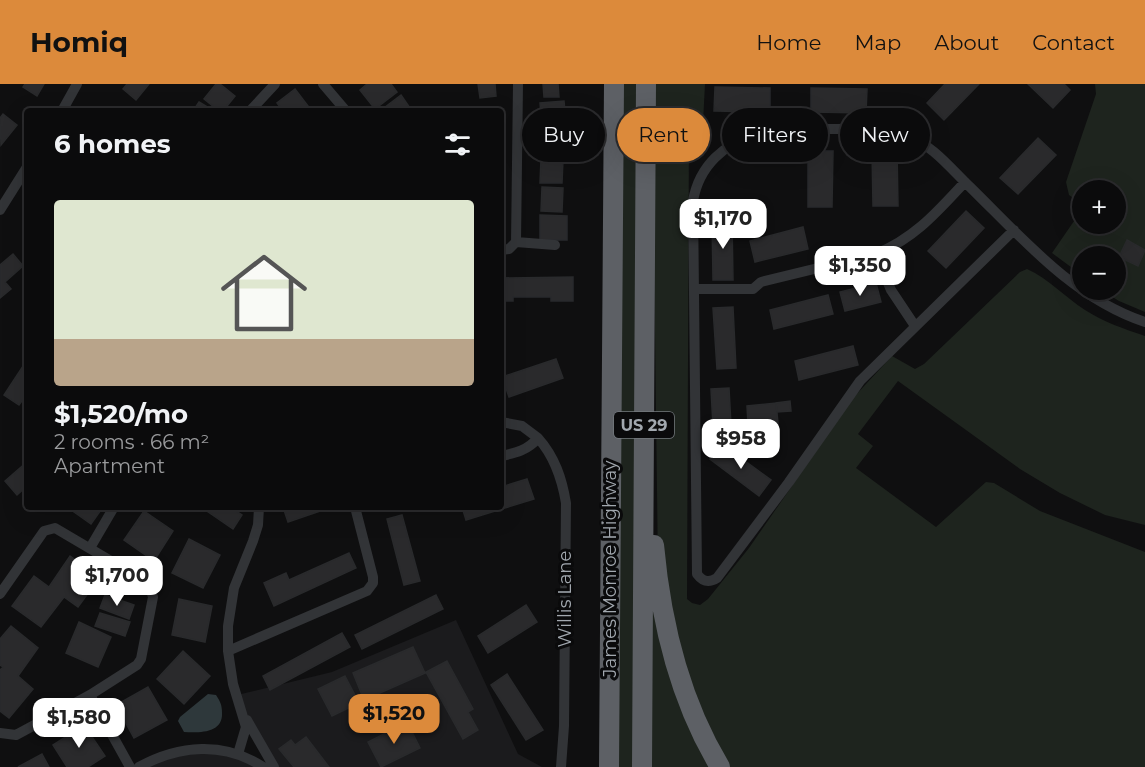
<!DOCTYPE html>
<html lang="en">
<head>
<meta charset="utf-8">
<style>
  :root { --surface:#0b0b0c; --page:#141415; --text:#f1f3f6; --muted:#9a9b9d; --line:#2b2b2d; --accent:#dc8a3b }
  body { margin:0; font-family:Montserrat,sans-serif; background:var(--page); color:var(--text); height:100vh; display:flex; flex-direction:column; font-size:22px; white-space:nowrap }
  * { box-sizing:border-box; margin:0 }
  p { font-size:20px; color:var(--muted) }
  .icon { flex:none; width:33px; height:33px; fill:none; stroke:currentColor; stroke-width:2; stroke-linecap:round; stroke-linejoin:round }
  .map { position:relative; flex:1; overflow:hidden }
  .panel { position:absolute; left:24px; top:24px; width:480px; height:402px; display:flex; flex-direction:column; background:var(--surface); border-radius:6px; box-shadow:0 6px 24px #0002,0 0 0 2px var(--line) }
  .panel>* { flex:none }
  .banner { position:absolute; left:522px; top:24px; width:532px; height:54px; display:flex; gap:12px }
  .tools { position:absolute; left:1072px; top:96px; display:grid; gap:12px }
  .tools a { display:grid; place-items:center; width:54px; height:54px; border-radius:50%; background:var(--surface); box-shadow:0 6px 24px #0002,0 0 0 2px var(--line); font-size:30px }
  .price { position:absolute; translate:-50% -51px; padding:0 14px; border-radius:12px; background:#fff; color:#222; font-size:20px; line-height:39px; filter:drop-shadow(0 2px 3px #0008) }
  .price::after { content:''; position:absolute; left:50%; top:36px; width:18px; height:14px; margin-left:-9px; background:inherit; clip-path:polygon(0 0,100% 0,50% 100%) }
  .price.selected { background:var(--accent); color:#111 }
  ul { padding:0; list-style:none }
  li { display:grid; align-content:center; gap:12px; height:318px; padding:0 30px }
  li+li { border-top:2px solid var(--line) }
  li span { display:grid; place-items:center; height:186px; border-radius:6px; color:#555 }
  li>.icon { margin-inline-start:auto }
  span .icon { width:108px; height:108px; fill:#fffc; stroke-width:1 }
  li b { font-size:26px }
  h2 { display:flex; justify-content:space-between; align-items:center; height:72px; padding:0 30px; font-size:26px }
  .tag { padding:0 21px; border-radius:27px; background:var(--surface); box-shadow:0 6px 24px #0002,0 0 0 2px var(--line); font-size:21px; line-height:54px }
  .tag.selected { background:var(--accent); color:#111 }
  header { display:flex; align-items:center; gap:36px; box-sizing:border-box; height:84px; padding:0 30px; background:var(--accent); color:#111 }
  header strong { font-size:28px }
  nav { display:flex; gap:33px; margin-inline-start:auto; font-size:21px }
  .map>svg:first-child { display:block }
</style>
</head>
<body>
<header>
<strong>Homiq</strong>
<nav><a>Home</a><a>Map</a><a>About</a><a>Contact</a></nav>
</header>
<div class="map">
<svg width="1145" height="683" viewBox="0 0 1145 683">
  <rect width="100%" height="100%" fill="#0f0f10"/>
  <path fill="#1b1b1d" d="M456,536l62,134 24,13h-270l-35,-72 95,-23z
    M195,664l43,6 25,13h-120z"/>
  <path fill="#1e241e" d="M623,0h17l-7,683h-16z
    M654,0h51l-2,39 -14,3 -2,473 5,4 8,2 8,-6 41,-51 104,-150 39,-42 23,13 9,-5 96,-92 7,-3c22,10 38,28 58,41 19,12 39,19 60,26v189l-40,-10 -45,-22 -40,-24 -122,-88 -40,53 15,12 -17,22 80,59 50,-45 8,1 46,28 105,41v215h-419l-35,-70 -33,-128 -5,-397z
    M1095,0h50v228l-26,-11 -18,-11h15v-34h-33v20l-31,-23 31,-45v16h33v-34h-33v15l-14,-10 -3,-13 30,-88z
    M652,521l62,162h-64z"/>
  <path fill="#2e383b" d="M208,610l8,1c4,6 6,10 6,18 1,20 -22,20 -38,19l-6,-11 2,-4z"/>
  <path fill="#2a2a2c" stroke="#292a2c" stroke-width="1.5" d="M25,0h19l-7,12 -14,-9z
    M127,0h22l-13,16 -13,-11z
    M216,0h4l15,12 -12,15h-4l-15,-12z
    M367,0h24l6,8 -22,17 -15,-19z
    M478,0h17l1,12 -16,2z
    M543,0h15l1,13h-15z
    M945,0h34l-35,36 -17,-17z
    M1028,0h36l6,6 -17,18z
    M715,3l55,1v24l-56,-1z
    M811,4l56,1 -1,24 -55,-1z
    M295,5l16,21 -2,1h-26l-6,-8z
    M401,11l11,16h-32z
    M564,17l2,22 -24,2 -2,-22z
    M199,18l15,9h-21z
    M495,23v4h-34v-2z
    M3,30l14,11 -16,20 -1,-27z
    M542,47l21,1 -1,24 -22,-1z
    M1038,54l18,17 -38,39 -18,-16z
    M897,66l1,56h-25l-1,-55z
    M808,67h25l-1,56h-24z
    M541,75l22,1 -1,23h-22z
    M542,103l21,1 -1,24 -21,-1z
    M966,127l18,17 -38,40 -18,-17z
    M540,131l27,1v24h-27z
    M712,135h20l1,61h-20z
    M803,143l5,22 -53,13 -5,-21z
    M1127,156l18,10 -7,16 -19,-9z
    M13,170l10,12 -18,16 6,7 -11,9v-33z
    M573,193v24h-22v-4h-38v4h-12v-23z
    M876,199l5,19 -36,9 -5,-19z
    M828,211l5,19 -59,15 -4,-19z
    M733,223l3,61 -19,1 -4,-61z
    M853,262l5,19 -59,15 -4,-19z
    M556,275l7,19 -54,19 -7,-20z
    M27,276v34l-8,11 -15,-10z
    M729,304l2,37 -18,1 -2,-37z
    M790,317l1,10 -14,1 -1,-9z
    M776,319l2,20 -30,1 -1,-18z
    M722,360l49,36 -12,16 -49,-37z
    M27,378v24l-10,9 -12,-14z
    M527,395l7,20 -68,21 -4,-13h39v-20z
    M67,423h36l-12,17z
    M201,423h29l12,8 -9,14z
    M283,423h49l-44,15z
    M144,427l29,20 -19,30 -30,-21z
    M402,431l18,66 -16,4 -17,-66z
    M189,455l31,16 -17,33 -31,-15z
    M349,469l7,15 -82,38 -10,-23 22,-10 3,7z
    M70,472l30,21 -22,30 -14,-10 -23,30 -29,-21 22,-30 15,11z
    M105,511l29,10 -5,14 -29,-11z
    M436,511l7,14 -81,40 -7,-14z
    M179,515l33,7 -7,36 -33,-7z
    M526,521l11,17 -49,31 -10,-17z
    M100,529l30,9 -5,14 -30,-10z
    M79,538l32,15 -13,30 -32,-14z
    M11,542l27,22 -20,28 15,13 -24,29 -9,-7v-41l3,-3 -3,-2v-26z
    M342,549l8,14 -80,43 -7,-14z
    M413,563l12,26 -61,27 -11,-27z
    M183,567l27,25 -26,28 -27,-25z
    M447,577l26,48 -5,3 10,18 -15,9 -37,-67z
    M507,590l36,56 -17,10 -35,-55z
    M345,592l14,27 -27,13 -14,-27z
    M148,603l19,33 -33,18 -18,-33z
    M407,638l13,26 -39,19 -13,-25z
    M84,641l21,31 -17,11h-21l-14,-22z
    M306,653l23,30h-35l-15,-18 12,-9 4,5z
    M42,670l7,13h-31z"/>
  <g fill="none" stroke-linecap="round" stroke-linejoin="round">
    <path stroke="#323437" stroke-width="10" d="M323,0l23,27
      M62,27l15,-27
      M250,27l25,-27
      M0,126l27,-43
      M1014,146l-154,151 -71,101 -72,96c-8,5 -14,4 -20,-4l-4,-373c6,-35 31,-58 65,-67 25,-6 48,-5 73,-5 26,0 52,-3 76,7 26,9 44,33 63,51 53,52 103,111 175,135
      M516,158l39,3
      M501,166l8,-1 7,-7 2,-158
      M876,170l15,36 24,36
      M694,205h59l8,-7 115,-28c39,-16 61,-42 89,-72
      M501,338l21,4 16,12c-10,12 -22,15 -37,18
      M538,354c17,19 24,41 28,65l-2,223 -3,41
      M90,464l24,-41
      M0,510l44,-63 11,-3 90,53 5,7 3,9 -12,62 -4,6 -47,30 -74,40 -16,-2
      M228,567l139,-60 6,-8v-6l-18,-70
      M90,611l40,72
      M247,636l27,47
      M238,670l8,-27 -13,-43 -5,-33v-25l6,-38 19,-47 5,-16 1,-18
      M139,683c40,-22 85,-26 124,0"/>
    <path stroke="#5d6065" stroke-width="20" d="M654,461c7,78 25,154 66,222
      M609,683l5,-683
      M642,683l4,-683"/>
  </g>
  <g text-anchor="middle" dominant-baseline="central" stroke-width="6" stroke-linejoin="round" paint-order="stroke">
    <rect fill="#0a0a0b" stroke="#74797e" stroke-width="1.5" x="614" y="328" width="60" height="26" rx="4.5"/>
    <g font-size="16" font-weight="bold" fill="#a2a8af">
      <text x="644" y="341">US 29</text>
    </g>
    <g font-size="18" fill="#a2a8af" stroke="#0a0a0b">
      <text transform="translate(610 485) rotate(-90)">James Monroe Highway</text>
      <text transform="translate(565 515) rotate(-90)">Willis Lane</text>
    </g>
  </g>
</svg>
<div class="tools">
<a>+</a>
<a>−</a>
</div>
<b class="price" style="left:723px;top:166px">$1,170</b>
<b class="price" style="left:860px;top:213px">$1,350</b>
<b class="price" style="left:741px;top:386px">$958</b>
<b class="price" style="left:117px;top:523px">$1,700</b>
<b class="price selected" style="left:394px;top:661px">$1,520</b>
<b class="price" style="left:79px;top:665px">$1,580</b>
<div class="banner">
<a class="tag">Buy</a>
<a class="tag selected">Rent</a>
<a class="tag">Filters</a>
<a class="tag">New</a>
</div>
<section class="panel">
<h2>6 homes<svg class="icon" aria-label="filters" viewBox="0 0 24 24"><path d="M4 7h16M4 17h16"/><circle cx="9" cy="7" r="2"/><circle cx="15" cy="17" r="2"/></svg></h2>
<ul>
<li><span style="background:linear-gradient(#dfe7d0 75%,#b9a48a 0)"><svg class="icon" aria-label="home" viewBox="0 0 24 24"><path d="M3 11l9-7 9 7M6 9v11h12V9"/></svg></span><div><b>$1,520/mo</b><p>2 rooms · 66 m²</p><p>Apartment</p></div></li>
</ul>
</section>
</div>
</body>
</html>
